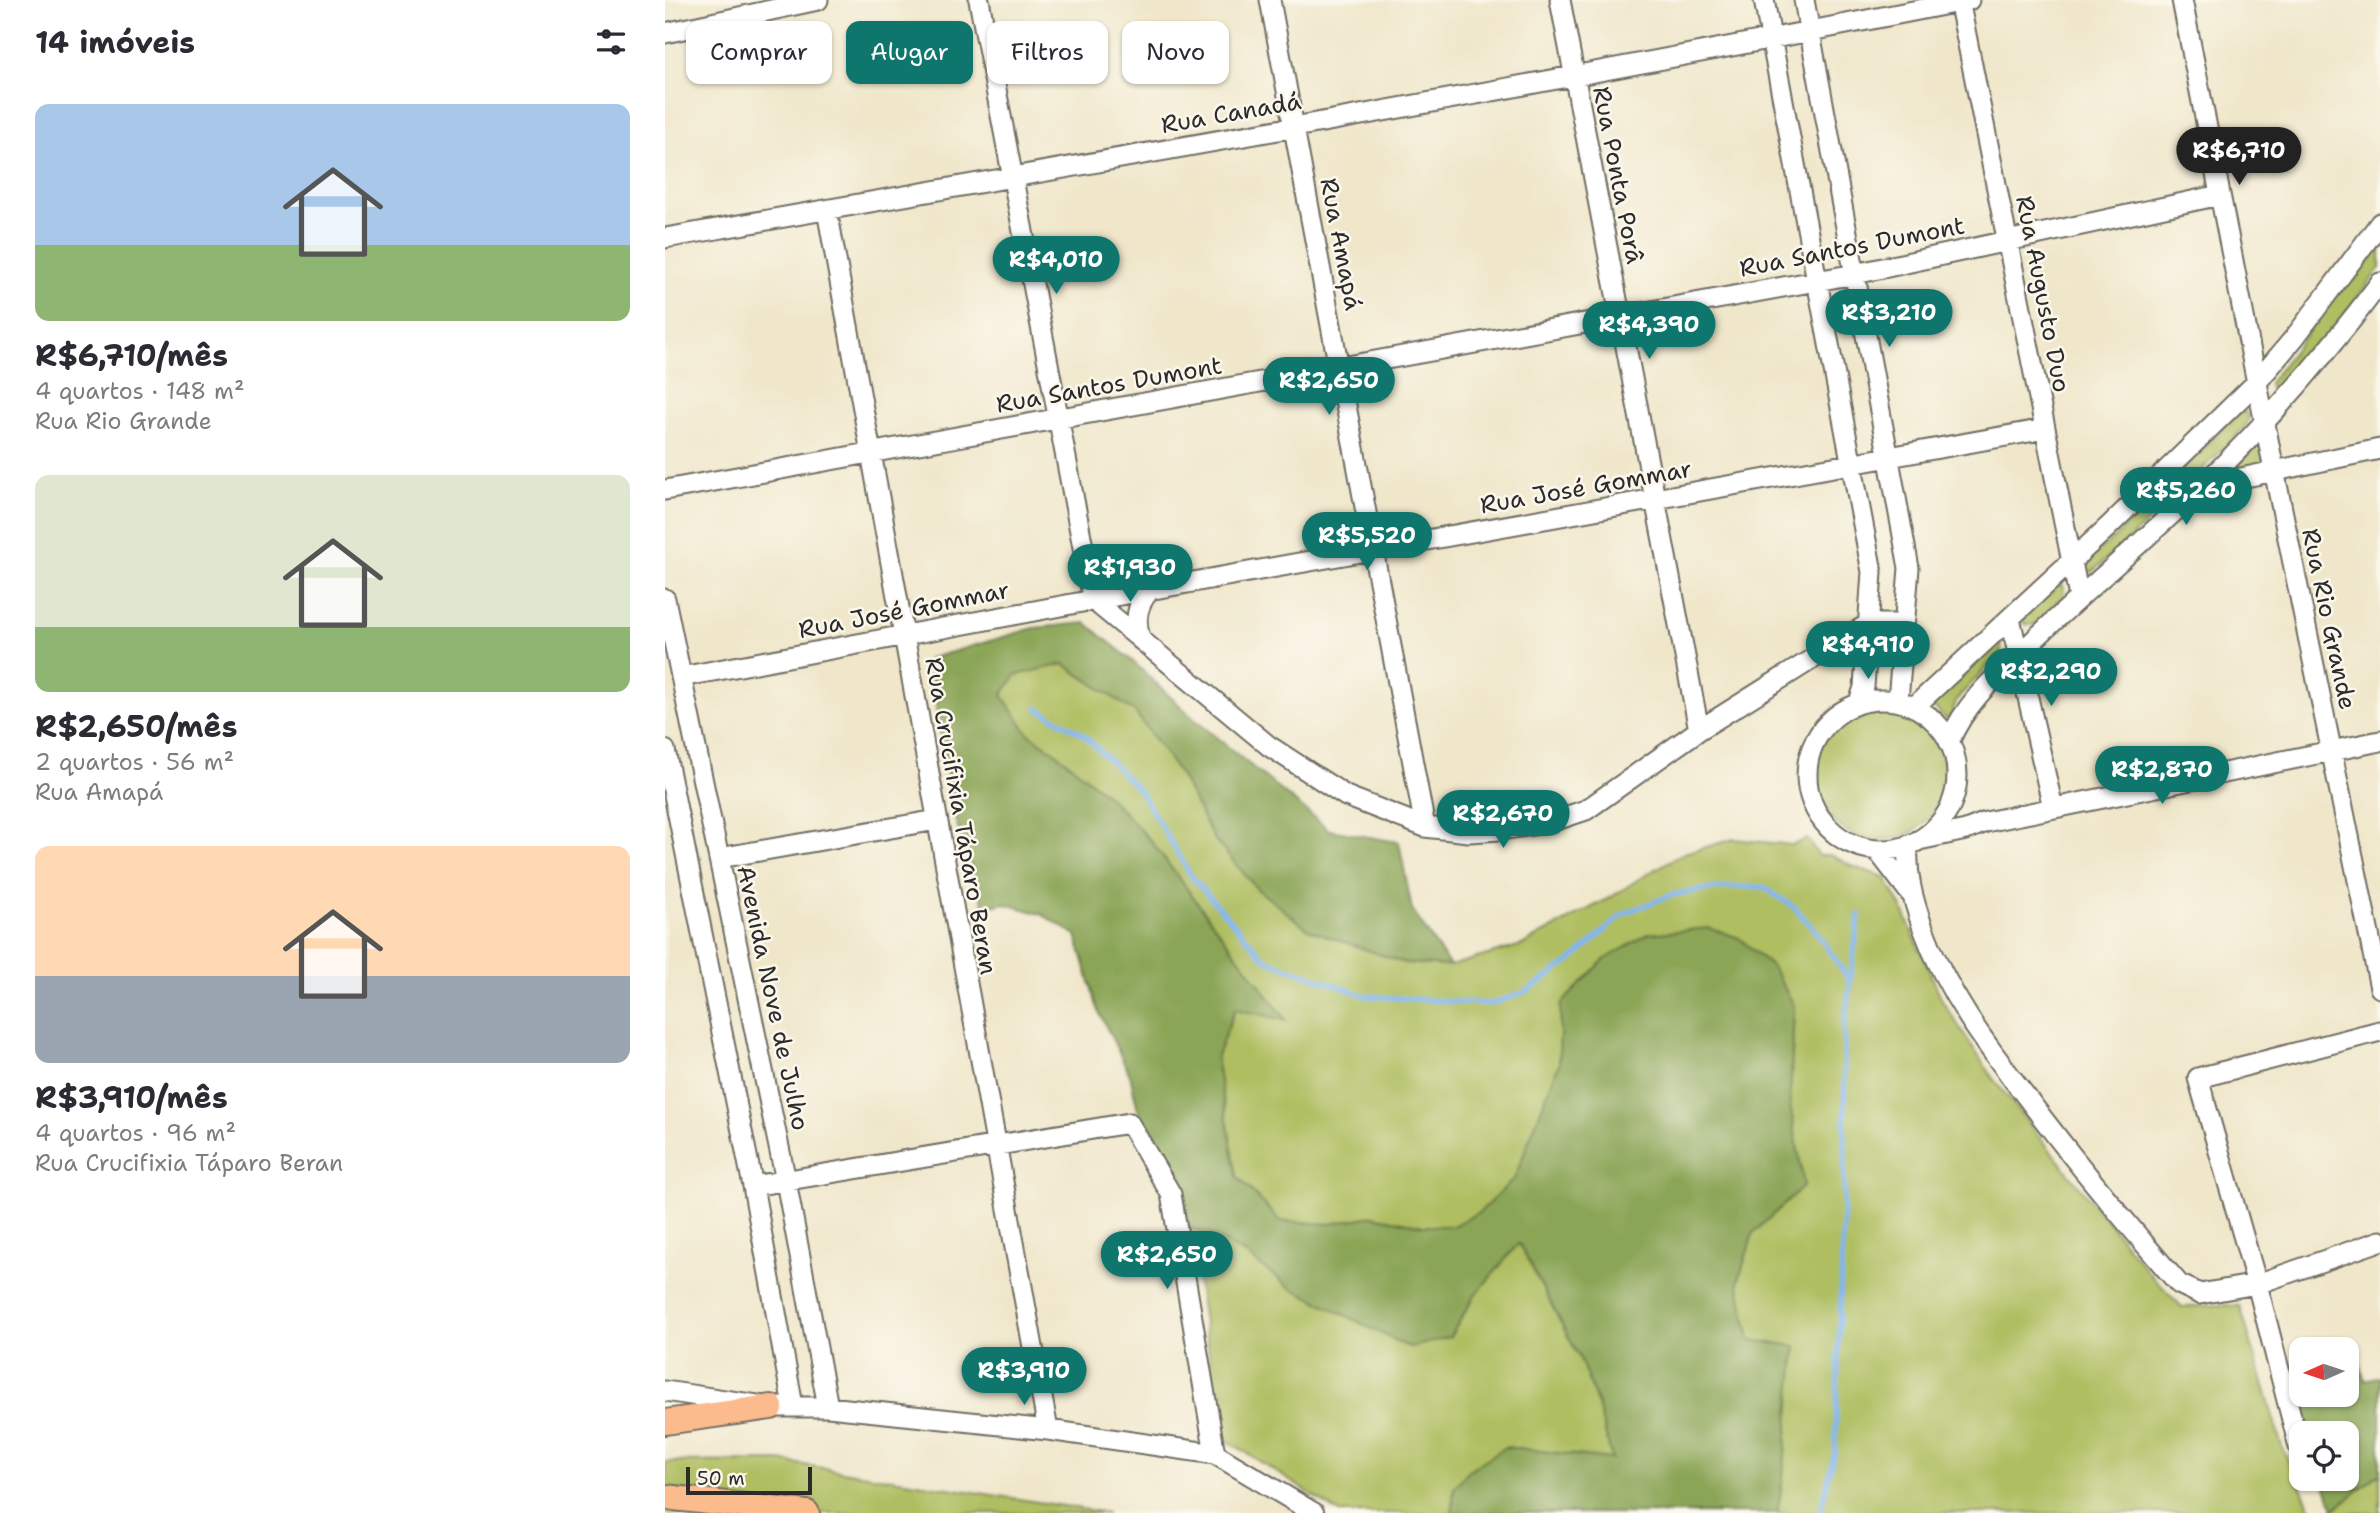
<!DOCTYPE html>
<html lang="pt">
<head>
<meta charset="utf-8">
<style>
  :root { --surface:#fff; --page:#f2f2f3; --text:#2b2b33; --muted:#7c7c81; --accent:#0f766e }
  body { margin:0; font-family:"Shantell Sans",sans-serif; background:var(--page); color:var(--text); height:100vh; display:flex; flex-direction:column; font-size:26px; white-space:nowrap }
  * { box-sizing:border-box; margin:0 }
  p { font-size:23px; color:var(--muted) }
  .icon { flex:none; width:38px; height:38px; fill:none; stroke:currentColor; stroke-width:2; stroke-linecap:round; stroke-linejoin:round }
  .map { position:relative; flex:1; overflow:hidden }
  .details { display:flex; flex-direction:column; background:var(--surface); width:665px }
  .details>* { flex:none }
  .top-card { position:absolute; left:21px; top:21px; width:665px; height:63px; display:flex; gap:14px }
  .needle { width:46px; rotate:267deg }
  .fabs { position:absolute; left:1624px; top:1337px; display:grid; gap:14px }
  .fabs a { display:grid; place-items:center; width:70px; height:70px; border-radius:14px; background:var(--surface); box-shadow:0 2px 5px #0004; font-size:35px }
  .scale { position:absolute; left:21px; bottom:18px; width:126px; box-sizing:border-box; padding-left:7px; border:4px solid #2b2b2b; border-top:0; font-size:19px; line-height:24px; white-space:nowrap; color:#2b2b2b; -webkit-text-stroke:5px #fbf7ec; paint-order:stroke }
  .price { position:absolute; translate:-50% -60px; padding:0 16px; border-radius:24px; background:var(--accent); color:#fff; font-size:23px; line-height:46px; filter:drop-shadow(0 2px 4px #0008) }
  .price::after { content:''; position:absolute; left:50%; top:42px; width:21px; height:16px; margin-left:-10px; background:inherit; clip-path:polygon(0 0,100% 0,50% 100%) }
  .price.selected { background:#222; color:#fff }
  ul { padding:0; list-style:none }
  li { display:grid; align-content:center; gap:14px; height:371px; padding:0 35px }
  li span { display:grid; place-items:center; height:217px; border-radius:14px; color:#555 }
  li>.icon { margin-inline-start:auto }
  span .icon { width:126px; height:126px; fill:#fffc; stroke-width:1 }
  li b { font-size:30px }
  h2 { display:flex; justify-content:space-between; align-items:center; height:84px; padding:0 35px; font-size:30px }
  .chip { padding:0 24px; border-radius:14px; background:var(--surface); box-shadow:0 2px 5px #0004; font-size:24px; line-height:63px }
  .chip.selected { background:var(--accent); color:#fff }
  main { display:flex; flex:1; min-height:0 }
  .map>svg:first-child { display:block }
</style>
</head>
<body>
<main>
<section class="details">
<h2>14 imóveis<svg class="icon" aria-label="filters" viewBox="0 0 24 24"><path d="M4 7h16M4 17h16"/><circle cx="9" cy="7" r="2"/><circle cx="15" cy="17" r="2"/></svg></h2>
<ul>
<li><span style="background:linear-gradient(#a9c7e8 65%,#8fb573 0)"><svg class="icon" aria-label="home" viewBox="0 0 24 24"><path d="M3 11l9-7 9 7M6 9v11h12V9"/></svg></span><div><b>R$6,710/mês</b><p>4 quartos · 148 m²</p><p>Rua Rio Grande</p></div></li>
<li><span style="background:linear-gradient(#dfe7d0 70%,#8fb573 0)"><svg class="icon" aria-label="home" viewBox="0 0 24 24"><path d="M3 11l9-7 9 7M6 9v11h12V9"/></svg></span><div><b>R$2,650/mês</b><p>2 quartos · 56 m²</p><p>Rua Amapá</p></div></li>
<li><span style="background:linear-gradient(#ffd9b3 60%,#9aa5b1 0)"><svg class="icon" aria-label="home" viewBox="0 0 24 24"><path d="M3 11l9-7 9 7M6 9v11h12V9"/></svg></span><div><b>R$3,910/mês</b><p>4 quartos · 96 m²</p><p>Rua Crucifixia Táparo Beran</p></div></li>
</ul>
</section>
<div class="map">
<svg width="1715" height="1513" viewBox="0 0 1715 1513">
  <rect width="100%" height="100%" fill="#fbf7ec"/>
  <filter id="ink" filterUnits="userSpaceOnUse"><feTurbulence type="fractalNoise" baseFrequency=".0143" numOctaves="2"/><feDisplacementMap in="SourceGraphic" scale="14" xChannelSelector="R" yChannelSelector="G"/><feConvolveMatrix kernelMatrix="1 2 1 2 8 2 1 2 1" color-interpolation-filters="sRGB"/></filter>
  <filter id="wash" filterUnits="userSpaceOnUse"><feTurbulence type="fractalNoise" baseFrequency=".00686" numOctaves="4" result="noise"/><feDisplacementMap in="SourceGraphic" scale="28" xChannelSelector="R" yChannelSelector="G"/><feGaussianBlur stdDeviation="1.57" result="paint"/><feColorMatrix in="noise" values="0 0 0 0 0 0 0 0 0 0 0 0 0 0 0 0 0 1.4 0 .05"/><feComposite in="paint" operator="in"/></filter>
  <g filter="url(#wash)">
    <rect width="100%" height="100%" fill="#f0e7cb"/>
    <path fill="#afbe60" stroke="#6d7446" stroke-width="2" d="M1715,237v31l-73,96 -29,29 -7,-2 -2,-8z
      M1579,410l5,8 -2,7 -88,87 -67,60 -7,-1 -2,-8 31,-25 117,-118z
      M1597,431l7,37 -56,12z
      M1392,585l6,1 1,10 -31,29 -9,-1 -2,-8z
      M1330,644l6,1v7l-44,47 -6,17 -5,3 -16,-16 10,-6z
      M398,664l72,48 46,64 33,63 190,124 46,3 72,-21 91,-49 29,-19 42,-24 50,-14 58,6 15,-6 12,17 11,-1 24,12 31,10 16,29 42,96 51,78 154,192 34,35 42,-2 16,1 43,144 30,63h-536l5,-29 14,-138 -46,-6 -12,-58 15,-49 51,-47 -14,-82 4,-99 -55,-67 -30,-9 -61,5 -87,70 -2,60 -45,115 -34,33 -27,14h-30l-50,-10 -43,8 -50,-3 -43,-45 -21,-118 19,-49 50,10 -135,-179 -42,-44 -53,-44 -27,-19 -26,-37 13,-21z
      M1150 775a65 65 0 1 1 130 0a65 65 0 1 1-130 0Z
      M524,1227l22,8 36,20 42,32 161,50 25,-42 44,-52 61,116 18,46 14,55 -107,-13 -51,41 -2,25h-112l-118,-76z
      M114,1461l328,52h-442v-51z
      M1715,1473v40h-51z"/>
    <path fill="#8ba556" stroke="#5b6840" stroke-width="2" d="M421,623l44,36 64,60 135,111 70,12 13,68 38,56 -46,-3 -96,-34 -51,-40 -43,-50 -33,-63 -46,-64 -71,-48 -48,11 -14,20 26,38 27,19 53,44 42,44 136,180 -51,-11 -19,49 21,118 43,45 50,3 43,-8 50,10h30l27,-14 34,-33 45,-115 2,-60 43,-44 44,-26 61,-6 30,10 33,29 22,38 -4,99 14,82 -51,47 -15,49 12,58 46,6 -14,138 -5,29h-325l2,-25 14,-17 37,-24 107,12 -14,-54 -18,-46 -61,-116 -44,52 -25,42 -40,11 -121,-61 -42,-32 -36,-20 -22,-8 -13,-44 -37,-69 -9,-39 -32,-65 -22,-75 -35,-21 -38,-11 -18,5 -31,-92 -26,-157 106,-31z
      M1690,1352l10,28 15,-4v97l-46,36 -11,-30h24v-46h-39l-9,-30 2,-19v11h46v-38z"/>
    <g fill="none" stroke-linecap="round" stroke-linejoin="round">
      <path stroke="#81b5ef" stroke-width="5" d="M372,708l47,27 56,56 51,85 75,84 100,36 126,8 35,-13 45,-31 51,-46 48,-19 38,-6 26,-2h28l31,20 23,26 33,48
        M1155,1513l15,-62 10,-290 -1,-133 15,-114"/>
    </g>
  </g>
  <g filter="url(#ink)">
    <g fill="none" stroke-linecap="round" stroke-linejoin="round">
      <g stroke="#706d63" stroke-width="23">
        <path id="minor" d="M314,0l114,600 176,146 77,50 79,31 44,5 31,-2 47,-7 39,-13 113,-80 169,-106h36
          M605,0l155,827
          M895,0l139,730
          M1099,0l108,572 -8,115 -5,16
          M1139,0l105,568 -11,133
          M1294,0l120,597
          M1517,0l92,470 106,518
          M0,33l153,-33
          M162,210l221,1220
          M0,238c435,-76 871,-152 1304,-238
          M1538,486l177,-37
          M0,490l1190,-216 365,-79
          M0,599l121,582 42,226
          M1345,618l43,190
          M476,640c-7,-19 -5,-36 10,-51
          M16,677l412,-77 952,-171
          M1142 775a75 75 0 1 1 150 0a75 75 0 1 1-150 0Z
          M1249,707l194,-180 149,-145 38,-45 85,-114
          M1284,742c18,-43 51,-69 84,-101 55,-53 113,-102 169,-155 67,-64 122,-129 178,-203
          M0,750l88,436 40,220
          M1254,840l47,-10 20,-8 394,-81
          M1243,845c-2,30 5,55 15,83 24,65 63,117 105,171 48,64 99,125 151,185l21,10 57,-10 123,-43
          M1212,850l33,43
          M54,858l218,-38
          M88,1186l376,-63 42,71 44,260
          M0,1391l106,16h57l220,23 167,24 99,59
          M1634,1447l-42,-163 -59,-206 182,-47"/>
      </g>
      <g stroke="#706d63" stroke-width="28">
        <path id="major" d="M0,1422l106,-15
          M0,1497l142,16"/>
      </g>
      <use href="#minor" stroke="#fff" stroke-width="19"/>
      <use href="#major" stroke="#fbbb8d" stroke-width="24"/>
    </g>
  </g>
  <g text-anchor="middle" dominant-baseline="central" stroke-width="5" stroke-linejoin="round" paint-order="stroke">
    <g font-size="24" fill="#2b2b2b" stroke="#fbf7ec">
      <text transform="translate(566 113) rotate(-10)">Rua Canadá</text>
      <text transform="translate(953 175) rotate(79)">Rua Ponta Porâ</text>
      <text transform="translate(676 244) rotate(79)">Rua Amapá</text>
      <text transform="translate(1187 247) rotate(-11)">Rua Santos Dumont</text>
      <text transform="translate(1378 294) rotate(79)">Rua Augusto Duo</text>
      <text transform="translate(444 385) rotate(-10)">Rua Santos Dumont</text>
      <text transform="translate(921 487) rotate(-10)">Rua José Gommar</text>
      <text transform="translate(239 610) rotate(-11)">Rua José Gommar</text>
      <text transform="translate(1664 619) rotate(78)">Rua Rio Grande</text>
      <text transform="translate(296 816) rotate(80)">Rua Crucifixia Táparo Beran</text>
      <text transform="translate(108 998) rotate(78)">Avenida Nove de Julho</text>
    </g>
  </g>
</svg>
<div class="fabs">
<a><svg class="needle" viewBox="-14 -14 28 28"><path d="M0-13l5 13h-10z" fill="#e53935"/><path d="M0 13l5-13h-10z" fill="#7c7c81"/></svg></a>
<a><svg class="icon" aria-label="locate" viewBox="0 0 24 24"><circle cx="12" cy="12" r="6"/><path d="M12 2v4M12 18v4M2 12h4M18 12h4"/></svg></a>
</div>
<div class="scale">50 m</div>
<b class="price selected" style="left:1574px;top:187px">R$6,710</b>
<b class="price" style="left:391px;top:296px">R$4,010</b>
<b class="price" style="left:1224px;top:349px">R$3,210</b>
<b class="price" style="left:984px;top:361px">R$4,390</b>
<b class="price" style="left:664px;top:417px">R$2,650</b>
<b class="price" style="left:1521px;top:527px">R$5,260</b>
<b class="price" style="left:702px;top:572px">R$5,520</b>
<b class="price" style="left:465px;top:604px">R$1,930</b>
<b class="price" style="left:1203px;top:681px">R$4,910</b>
<b class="price" style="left:1386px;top:708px">R$2,290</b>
<b class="price" style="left:1497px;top:806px">R$2,870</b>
<b class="price" style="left:838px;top:850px">R$2,670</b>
<b class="price" style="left:502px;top:1291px">R$2,650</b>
<b class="price" style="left:359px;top:1407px">R$3,910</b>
<div class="top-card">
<a class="chip">Comprar</a>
<a class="chip selected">Alugar</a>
<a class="chip">Filtros</a>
<a class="chip">Novo</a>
</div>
</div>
</main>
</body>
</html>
